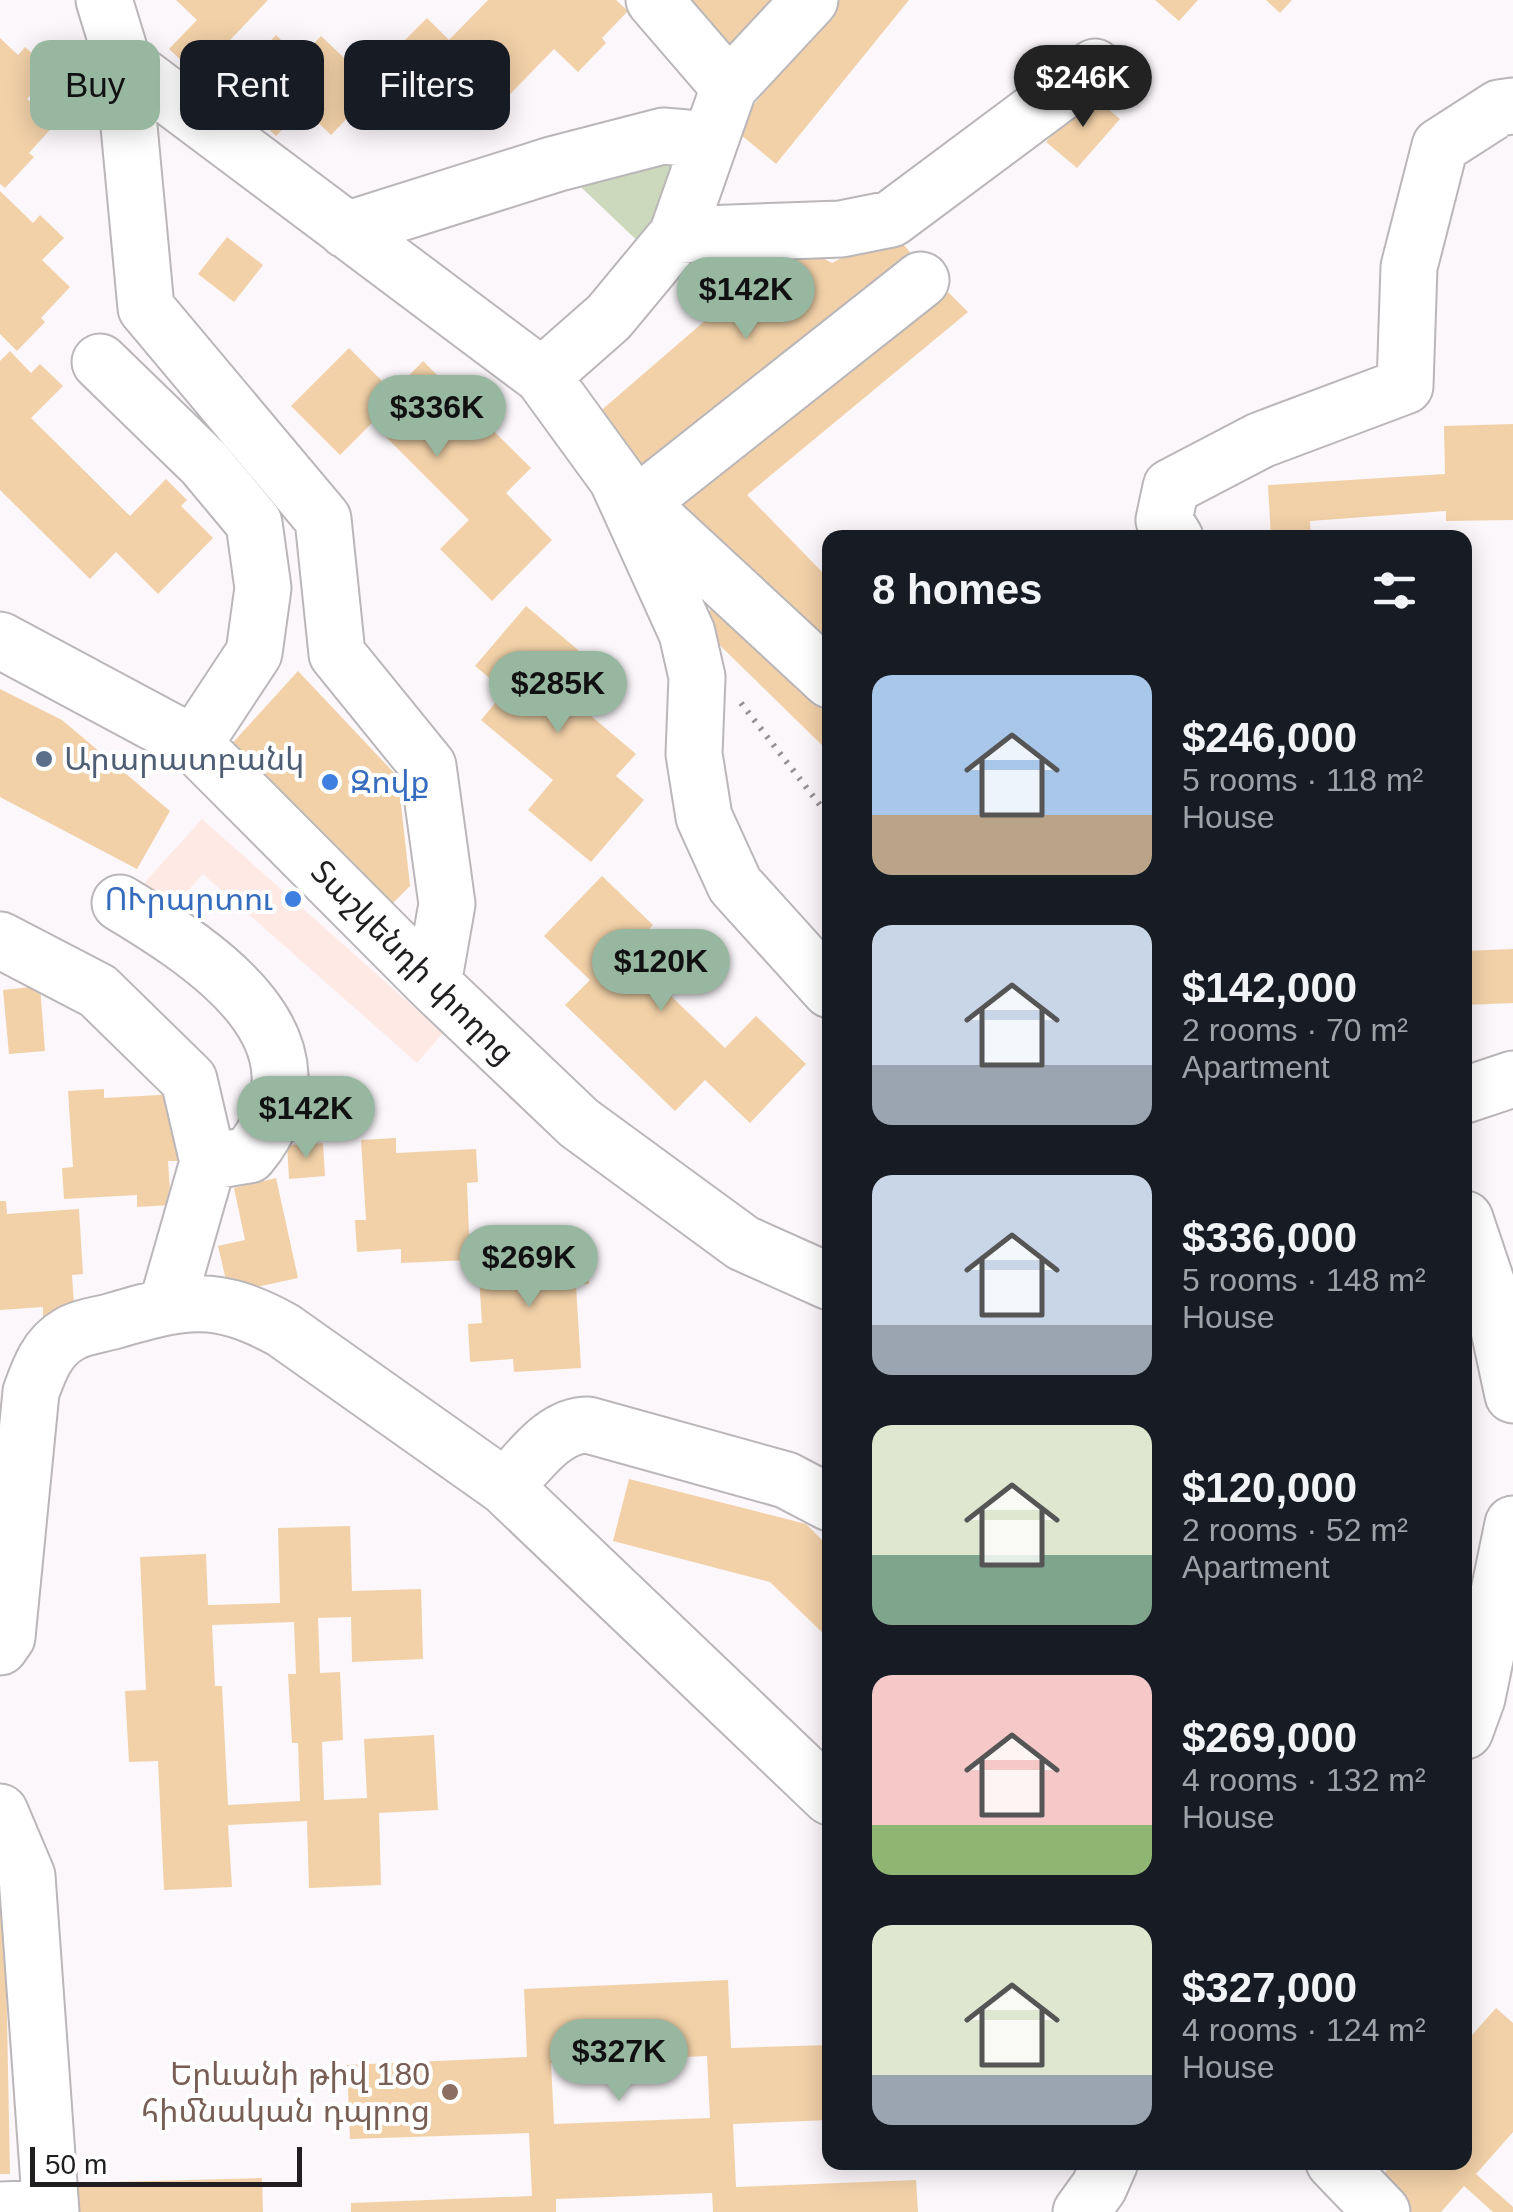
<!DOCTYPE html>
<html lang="en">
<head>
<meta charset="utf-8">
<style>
  :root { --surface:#171b24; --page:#242831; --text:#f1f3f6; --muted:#9ea1a6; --accent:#97b7a0 }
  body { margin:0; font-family:Helvetica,"Noto Sans Armenian",sans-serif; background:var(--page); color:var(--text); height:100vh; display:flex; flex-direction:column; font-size:38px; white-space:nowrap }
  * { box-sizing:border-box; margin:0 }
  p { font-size:32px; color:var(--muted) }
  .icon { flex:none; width:55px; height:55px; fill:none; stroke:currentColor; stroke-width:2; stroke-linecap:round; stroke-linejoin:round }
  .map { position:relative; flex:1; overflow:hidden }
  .drawer { position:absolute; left:822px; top:530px; width:650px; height:1640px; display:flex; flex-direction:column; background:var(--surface); border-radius:20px; box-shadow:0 5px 25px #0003 }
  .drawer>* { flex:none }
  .guide { position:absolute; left:30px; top:40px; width:642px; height:90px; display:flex; gap:20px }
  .scale { position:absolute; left:30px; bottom:25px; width:272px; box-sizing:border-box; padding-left:10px; border:5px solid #201e20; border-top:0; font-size:28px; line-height:35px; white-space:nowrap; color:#201e20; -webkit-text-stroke:8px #fff; paint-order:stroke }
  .price { position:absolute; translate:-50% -85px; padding:0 22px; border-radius:35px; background:var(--accent); color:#111; font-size:32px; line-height:65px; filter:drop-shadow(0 2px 5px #0008) }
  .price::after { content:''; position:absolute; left:50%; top:60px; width:30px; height:22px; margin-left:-15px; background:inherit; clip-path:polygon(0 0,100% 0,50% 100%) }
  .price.on { background:#222; color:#fff }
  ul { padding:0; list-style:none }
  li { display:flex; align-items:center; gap:30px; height:250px; padding:0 50px }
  li span { display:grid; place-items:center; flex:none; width:280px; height:200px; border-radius:20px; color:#555 }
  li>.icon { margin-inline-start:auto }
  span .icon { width:120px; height:120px; fill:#fffc; stroke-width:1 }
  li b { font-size:42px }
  h2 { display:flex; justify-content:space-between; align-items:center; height:120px; padding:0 50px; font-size:42px }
  .chip { padding:0 35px; border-radius:20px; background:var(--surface); box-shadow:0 5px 25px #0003; font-size:35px; line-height:90px }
  .chip.on { background:var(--accent); color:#111 }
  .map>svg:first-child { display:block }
</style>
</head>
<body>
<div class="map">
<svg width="1513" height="2212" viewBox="0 0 1513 2212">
  <rect width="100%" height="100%" fill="#fbf7fb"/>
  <path fill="#fee9e5" d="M202,819l241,214 -26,30 -214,-189 -38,42 -28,-25z"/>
  <path fill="#ccd9bc" d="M684,150l-39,98 -82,-78z"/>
  <path fill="#f2d1a8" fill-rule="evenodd" d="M176,0h92l-71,75 -28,-26 28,-29z
    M488,0h128l12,11 -26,27 4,5 -28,29 -24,-23 -69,71 -24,-24 -26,25 -51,-50 25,-25 -5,-5 23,-23 22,22z
    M679,0h110l-58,57z
    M839,0h70l-133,164 -42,-35z
    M1155,0h43l-19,21z
    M1266,0h26l-12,13z
    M276,35l24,23 21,-22 55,52 -45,47 -28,-27 -27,28 -50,-48z
    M0,38l18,17 7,-8 27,25 -25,27 28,25 -26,29 5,4 -29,31 -5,-4z
    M1089,93l31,26 -43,49 -31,-26z
    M0,191l33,32 7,-8 24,23 -22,22 28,27 -29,31 4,4 -28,29 -17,-17z
    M891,230l24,28 -274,212 -44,-56 198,-171 37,20z
    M227,237l36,28 -29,37 -36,-28z
    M938,282l30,30 -221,183 83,85v68l-157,-150z
    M349,348l44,44 30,-31 108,107 -25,25 46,47 -60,61 -52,-52 29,-29 -97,-97 -32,32 -49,-49z
    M10,351l21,22 9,-9 23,22 -32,32 99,98 36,-37 21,21 -6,6 32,32 -55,56 -42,-42 -26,27 -90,-89v-129z
    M1513,424v96l-67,1v-10l-136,10 1,17h-40l-3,-53 177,-11 -1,-48z
    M725,595l105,103v55l-133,-130z
    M526,606l58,49 -27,32 79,67 -20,22 28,24 -53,62 -63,-52 25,-30 -72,-60 24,-29 -30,-25z
    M298,671l100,106 12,109 -17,17 -165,-155z
    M0,689l62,31 108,91 -33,58 -137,-72z
    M602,876l51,49 -27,28 99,95 31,-32 50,48 -56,59 -45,-43 -30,31 -110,-106 25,-25 -46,-44z
    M1513,949v54l-48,2v-54z
    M40,986l5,65 -36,3 -6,-64z
    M104,1089v9l74,-4 3,67h-13l3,44 -34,2v-12l-73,4 -2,-31 11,-1 -5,-76z
    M396,1138v15l80,-4 2,33 -11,1 3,77 -69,3v-14l-44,3 -2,-32h11l-5,-80z
    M323,1143l2,33 -36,3 -2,-34z
    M276,1178l22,100 -69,15 -11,-47 27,-6 -11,-52z
    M0,1201h6l1,13 72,-5 4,65 -11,1 3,43 -32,2v-13l-43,3z
    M509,1246v12l78,-5 2,31 -13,1 5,83 -67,4 -1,-13 -43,3 -2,-38 14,-1 -5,-76z
    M629,1479l177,45 24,24v92l-60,-58 -157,-41z
    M350,1526l2,65 69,-2 2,70 -71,3 -1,-45 -33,1 2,55 20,-1 3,68 -21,2 2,58 43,-2 -3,-59 70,-4 4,75 -59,3 2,72 -72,3 -2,-67 -79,4 4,62 -68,3 -6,-129 -29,1 -4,-71 21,-1 -6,-133 66,-3 2,51 72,-2 -2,-75zM294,1622l2,52h-8l4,69h6l2,58 -72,4 -6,-119h-7l-3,-61z
    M0,1911h5l5,263h-10z
    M728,1980l3,68 99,-3v75l-97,4 3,63 180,-7 2,32h-205l-1,-19 -156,6v13h-205v-9l181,-7 -3,-63 -179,6 -3,-74 180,-8 -3,-68zM707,2056l3,62 -156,6 -3,-61z
    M1496,2008l17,15v109l-37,42 37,33v5h-20l-29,-26 -23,26h-43l-27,-24 23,-26h71v-119z
    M262,2178l1,34h-191v-29z"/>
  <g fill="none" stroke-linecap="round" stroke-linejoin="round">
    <g stroke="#bab6b9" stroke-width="59">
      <path id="minor" d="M104,0l19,62 419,314 75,103 70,154 10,44 -3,77 10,63 31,68 95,105
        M123,62l23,246 177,211 14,135 91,112 19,138 -14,80
        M729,87l81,-87
        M346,230l209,-66 108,-28 47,4
        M677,235l164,-6 50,-10 204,-152
        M100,362l104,101 50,60 9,65 -9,65 -60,91
        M542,376l67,-59 68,-82 52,-148 -75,-87
        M639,503l282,-223
        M639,503l191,177
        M1175,538l-11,-18 7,-33 90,-47 144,-54 4,-119 31,-121 59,-38 14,-2
        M0,640l194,104 239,240 146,139 164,120 87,39
        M120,903c88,53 221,139 129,252l-41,7
        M0,940l98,51 91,89 19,82 -41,143
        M1465,1095l48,-16
        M1465,1219l28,83 20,93
        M505,1487c23,-23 47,-62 83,-62l198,55 44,23
        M0,1647l7,-10 24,-245c8,-22 16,-45 37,-57 12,-8 31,-10 45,-14 71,-21 103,-28 170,9l222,157 325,310
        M1465,1731l12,-33 36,-174
        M0,1812l27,64 24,336
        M1334,2162l48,50
        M0,2210l50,-2
        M1081,2212l18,-25 11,-25"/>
    </g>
    <path stroke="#949194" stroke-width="6" stroke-dasharray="2.5 8" stroke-linecap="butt" d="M741,703l89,115"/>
    <use href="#minor" stroke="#fff" stroke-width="55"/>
  </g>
  <circle fill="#5c6f8a" stroke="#fff" stroke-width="4" cx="44" cy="759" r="10"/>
  <g fill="#3f7fe0" stroke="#fff" stroke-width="4">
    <circle cx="330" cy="782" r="10"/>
    <circle cx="293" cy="899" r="10"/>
  </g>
  <circle fill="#8d6e63" stroke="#fff" stroke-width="4" cx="450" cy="2092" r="10"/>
  <g text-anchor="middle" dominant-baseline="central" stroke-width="8" stroke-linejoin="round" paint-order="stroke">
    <g font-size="32" fill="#4e5e75" stroke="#fff" text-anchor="start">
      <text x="64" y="759">Արարատբանկ</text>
    </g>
    <g font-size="32" fill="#366cbe" stroke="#fff" text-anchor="start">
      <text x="350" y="782">Զովք</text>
      <text x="273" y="899" text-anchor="end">ՈՒրարտու</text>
    </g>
    <g font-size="32" fill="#201e20" stroke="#fff">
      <text transform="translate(413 962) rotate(45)">Տաշկենդի փողոց</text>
    </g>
    <g font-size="32" fill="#785e54" stroke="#fff" text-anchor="end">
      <text x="430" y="2074">Երևանի թիվ 180<tspan x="430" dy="37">հիմնական դպրոց</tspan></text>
    </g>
  </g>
</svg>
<div class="scale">50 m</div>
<b class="price on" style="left:1083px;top:130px">$246K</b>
<b class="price" style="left:746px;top:342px">$142K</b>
<b class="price" style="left:437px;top:460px">$336K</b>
<b class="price" style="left:558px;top:736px">$285K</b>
<b class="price" style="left:661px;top:1014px">$120K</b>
<b class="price" style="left:306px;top:1161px">$142K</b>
<b class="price" style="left:529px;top:1310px">$269K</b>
<b class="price" style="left:619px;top:2104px">$327K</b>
<div class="guide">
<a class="chip on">Buy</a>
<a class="chip">Rent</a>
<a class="chip">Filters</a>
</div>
<section class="drawer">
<h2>8 homes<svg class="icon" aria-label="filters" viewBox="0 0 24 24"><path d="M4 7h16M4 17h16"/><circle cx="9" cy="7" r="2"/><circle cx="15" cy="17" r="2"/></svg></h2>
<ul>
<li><span style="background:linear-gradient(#a9c7e8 70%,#b9a48a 0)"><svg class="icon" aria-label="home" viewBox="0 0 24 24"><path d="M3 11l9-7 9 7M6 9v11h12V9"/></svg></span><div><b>$246,000</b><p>5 rooms · 118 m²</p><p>House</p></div></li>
<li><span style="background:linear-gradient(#c9d6e8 70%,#9aa5b1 0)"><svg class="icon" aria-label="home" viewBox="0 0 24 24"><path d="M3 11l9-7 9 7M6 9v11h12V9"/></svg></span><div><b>$142,000</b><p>2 rooms · 70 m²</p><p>Apartment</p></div></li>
<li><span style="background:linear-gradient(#c9d6e8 75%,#9aa5b1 0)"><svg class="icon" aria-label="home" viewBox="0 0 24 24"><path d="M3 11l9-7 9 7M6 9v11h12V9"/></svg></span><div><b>$336,000</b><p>5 rooms · 148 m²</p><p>House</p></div></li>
<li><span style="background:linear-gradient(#dfe7d0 65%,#7fa58c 0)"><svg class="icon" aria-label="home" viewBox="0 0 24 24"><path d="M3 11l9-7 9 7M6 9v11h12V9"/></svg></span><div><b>$120,000</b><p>2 rooms · 52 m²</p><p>Apartment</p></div></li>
<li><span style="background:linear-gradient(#f6c9c9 75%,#8fb573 0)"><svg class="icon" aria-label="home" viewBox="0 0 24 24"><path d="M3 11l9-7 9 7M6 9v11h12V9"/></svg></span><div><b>$269,000</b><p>4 rooms · 132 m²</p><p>House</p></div></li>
<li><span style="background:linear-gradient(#dfe7d0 75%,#9aa5b1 0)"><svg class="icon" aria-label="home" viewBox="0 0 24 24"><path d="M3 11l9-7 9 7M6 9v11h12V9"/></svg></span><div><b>$327,000</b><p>4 rooms · 124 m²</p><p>House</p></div></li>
</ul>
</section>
</div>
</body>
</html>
